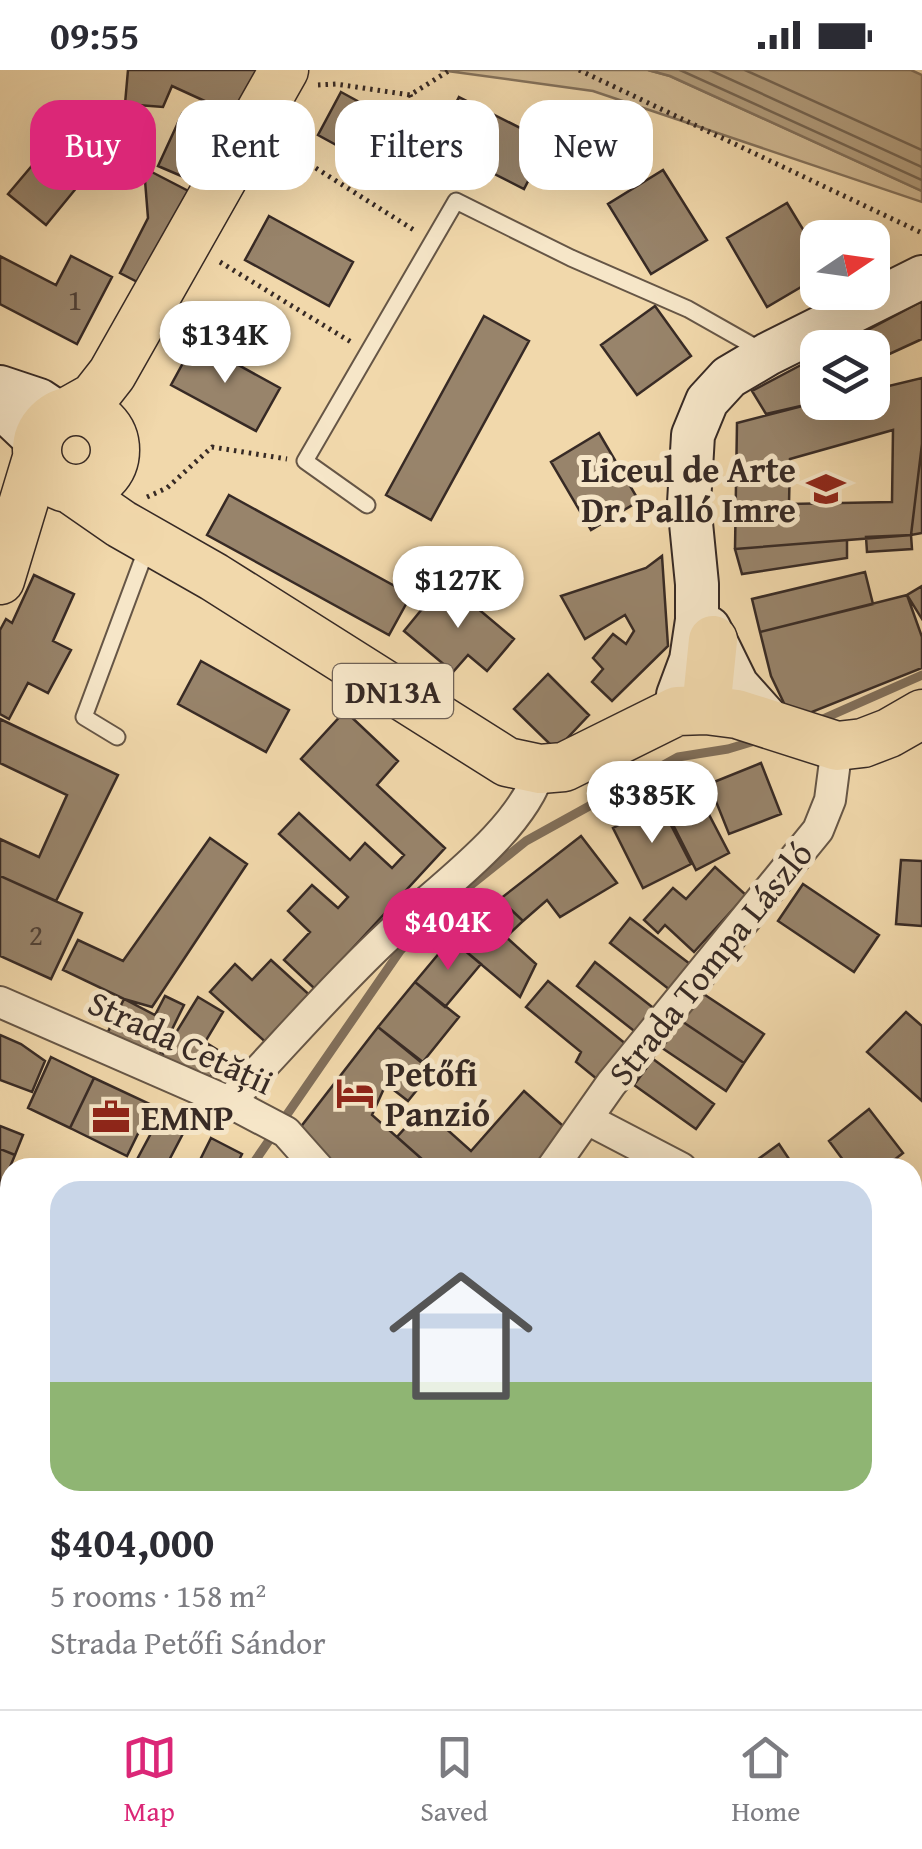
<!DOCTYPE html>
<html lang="en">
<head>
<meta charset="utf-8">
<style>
  :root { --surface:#fff; --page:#f2f2f3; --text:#2b2b33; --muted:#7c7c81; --line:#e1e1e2; --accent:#db2777 }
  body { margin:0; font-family:"Gentium Book Plus",serif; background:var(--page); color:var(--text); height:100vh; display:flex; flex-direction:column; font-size:38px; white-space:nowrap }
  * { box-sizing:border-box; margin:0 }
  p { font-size:32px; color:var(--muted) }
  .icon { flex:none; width:55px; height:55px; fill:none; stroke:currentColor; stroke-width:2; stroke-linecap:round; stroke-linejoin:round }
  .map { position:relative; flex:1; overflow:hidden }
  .drawer { position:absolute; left:0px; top:1088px; width:922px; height:552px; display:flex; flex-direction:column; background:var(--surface); border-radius:30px 30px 0 0; box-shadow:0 10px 40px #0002 }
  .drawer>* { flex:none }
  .banner { position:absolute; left:30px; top:30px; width:862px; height:90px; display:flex; gap:20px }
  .needle { width:65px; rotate:77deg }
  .buttons { position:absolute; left:800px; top:150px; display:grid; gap:20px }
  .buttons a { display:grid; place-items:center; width:90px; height:90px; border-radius:20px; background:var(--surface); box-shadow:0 10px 40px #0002; font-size:50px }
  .price { position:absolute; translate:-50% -85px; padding:0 22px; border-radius:35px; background:#fff; color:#222; font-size:32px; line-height:65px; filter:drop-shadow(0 2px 5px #0008) }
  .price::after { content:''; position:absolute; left:50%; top:60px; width:30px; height:22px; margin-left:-15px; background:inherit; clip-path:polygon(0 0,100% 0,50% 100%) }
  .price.current { background:var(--accent); color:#fff }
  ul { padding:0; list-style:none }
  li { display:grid; align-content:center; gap:20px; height:530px; padding:0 50px }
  li span { display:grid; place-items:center; height:310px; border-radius:30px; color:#555 }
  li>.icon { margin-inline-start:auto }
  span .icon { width:180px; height:180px; fill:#fffc; stroke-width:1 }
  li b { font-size:42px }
  .tag { padding:0 35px; border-radius:30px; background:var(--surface); box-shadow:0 10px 40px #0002; font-size:35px; line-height:90px }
  .tag.current { background:var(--accent); color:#fff }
  .status { display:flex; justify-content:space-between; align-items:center; height:70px; padding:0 50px; background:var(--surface); direction:ltr }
  .status svg { height:28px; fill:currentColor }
  .tab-bar { display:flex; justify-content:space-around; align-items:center; height:140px; border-top:2px solid var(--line); background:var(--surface); font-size:28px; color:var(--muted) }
  .tab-bar a { display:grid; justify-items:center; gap:5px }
  .tab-bar .current { color:var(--accent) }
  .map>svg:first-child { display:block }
</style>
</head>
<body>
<div class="status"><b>09:55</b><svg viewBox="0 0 49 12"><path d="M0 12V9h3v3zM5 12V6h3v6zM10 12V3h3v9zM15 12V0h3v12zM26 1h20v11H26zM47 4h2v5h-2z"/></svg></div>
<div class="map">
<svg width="922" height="1639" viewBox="0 0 922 1639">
  <rect width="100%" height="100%" fill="#f1d8ab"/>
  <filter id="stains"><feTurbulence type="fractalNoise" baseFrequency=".002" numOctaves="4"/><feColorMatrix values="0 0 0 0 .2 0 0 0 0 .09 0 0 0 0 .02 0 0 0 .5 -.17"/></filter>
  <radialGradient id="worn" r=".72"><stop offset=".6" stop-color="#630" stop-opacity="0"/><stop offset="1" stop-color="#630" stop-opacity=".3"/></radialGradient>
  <path fill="#d1ba94" stroke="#84725c" stroke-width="2.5" d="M440,0h208l22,6 252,115v11l-329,-111z"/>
  <path fill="#b29d7d" stroke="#816f5a" stroke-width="2.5" d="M648,0h263l11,5v116l-252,-115z"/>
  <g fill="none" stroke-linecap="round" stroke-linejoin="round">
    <path stroke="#746451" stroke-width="2.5" d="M680,0l242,110
      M710,0l212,97
      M745,0l177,80"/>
    <path stroke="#816f5a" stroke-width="9" d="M816,652l106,-47
      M250,1098l150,-217 36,-38 90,-72 152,-84 50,-8 30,-9
      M0,1478l10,-19"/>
  </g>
  <path fill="#98846b" stroke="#372a25" stroke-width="2.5" fill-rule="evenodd" d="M128,0h138l-22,49 -72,-33 -9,21 -38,-3z
    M341,22l86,47 -23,43 -86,-47z
    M459,27l89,45 -24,47 -89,-45z
    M182,44l41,18 -23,52 -42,-18z
    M41,85l37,31 -32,39 -38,-31z
    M144,98l56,29 -47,93 -33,-17 28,-55z
    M663,100l44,70 -56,34 -43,-70z
    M787,133l31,51v23l-51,30 -40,-69z
    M269,146l84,46 -24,44 -84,-46z
    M0,186l56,29 15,-29 41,21 -35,67 -77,-40z
    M922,231v38l-50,23v-14h-38z
    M655,236l36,50 -54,39 -36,-50z
    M484,246l45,25 -98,179 -45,-25z
    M195,271l85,47 -24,43 -85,-46z
    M818,286v32l-10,5 10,9 -52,12 -14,-23z
    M922,308v66l-11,91 -176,14 2,-126 81,-21h54v-12zM893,360l-1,72 -103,2 1,-45z
    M599,363l40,68 -48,29 -40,-68z
    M922,374v89l-11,2z
    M229,425l182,100 -22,40 -182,-100z
    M911,465l1,14 -45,3 -1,-15z
    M847,470v18l-105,16 -7,-25z
    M662,486l6,90 -56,55 -20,-19 11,-13 -10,-11 20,-24 13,10 8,-13 -9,-16 -40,24 -24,-43 85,-28z
    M865,502l8,32 -113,28 -8,-33z
    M34,505l40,19 -21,47 18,9 -23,43 -20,-10 -19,36 -9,-5v-84l6,-11 6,4z
    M445,511l69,58 -27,32 -19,-16 -15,17 -49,-41z
    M922,516v33l-15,-24z
    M907,525l15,42v31l-130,52 -21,-44 -11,-44z
    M201,591l88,49 -23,42 -88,-48z
    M548,604l41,41 -33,35 -42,-41z
    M345,641l53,50 -21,24 68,63 -130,141 -31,-29 26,-28 -22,-21 24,-26 26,23 10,-11 -69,-63 20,-21 51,47 15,-17 27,25 12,-13 -103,-96z
    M0,649l118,56 -62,126 -56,-25v-37l39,18 28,-62 -67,-32z
    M761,693l20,51 -52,20 -20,-50z
    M679,712l16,30 10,-5 24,46 -33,17 -39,-77z
    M660,734l31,60 -48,24 -30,-60z
    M581,766l36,47 -57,34 -13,-17 -24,21 -23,-22z
    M210,768l37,26 -95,143 -28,-8 -61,-29 15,-30 45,21z
    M901,790l21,1v65l-26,-2z
    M715,797l31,28 -52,57 -29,-27 -7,8 -14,-13 29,-32 13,11z
    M0,806l82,37 -31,66 -51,-23z
    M803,814l76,51 -25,37 -76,-51z
    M500,829l23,22 -17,16 30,27 -16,33 -69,-58z
    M630,848l60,46 -20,26 -60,-47z
    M451,869l30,25 -36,43 -30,-25z
    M271,890l43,39 -43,48 -61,-55 25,-28 17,16z
    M595,892l61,48 -18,24 -61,-48z
    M548,911l84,68 -29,35 -27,-22 5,-10 -55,-45z
    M415,912l44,35 -37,46 -44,-36z
    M699,921l65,43 -20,29 -64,-43z
    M165,926l19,9 -30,61 -51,-24 21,-43 31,16z
    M198,927l25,15 -18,30 19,12 -18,30 -45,-27z
    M906,942l16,14v75l-55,-49z
    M680,950l64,43 -18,28 -64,-43z
    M378,957l55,43 -25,31 -22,-17 -14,31 60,53h-108l-31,-31z
    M0,965l21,9 24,17 -13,31 -32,-12z
    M51,987l43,21 -24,50 -42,-20z
    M653,989l61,45 -18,25 -62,-44z
    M94,1008l58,27 -25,51 -57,-28z
    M524,1021l48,43 -26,34h-114l-35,-31 26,-29 48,43z
    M869,1039l34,44 -19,15h-35l-20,-27z
    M163,1041l25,13 -23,44h-26l-5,-3z
    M0,1056l23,9 -8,20 -15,-6z
    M211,1068l31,16 -7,14h-39z
    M779,1074l16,24h-49z
    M0,1079l15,6 -15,36z
    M922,1164v58l-10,9v-58z
    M10,1270v47l-10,-5v-31l4,2z
    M0,1356l10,4v61l-10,27z
    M0,1526l10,5v99h7l1,9h-18z
    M78,1630h56l-7,9h-37z
    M198,1630h73l12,9h-80l-7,-6z
    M421,1630h39l-6,9h-32l-5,-3z
    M476,1630h32l-8,9h-31z
    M649,1630h50l-7,9h-33z"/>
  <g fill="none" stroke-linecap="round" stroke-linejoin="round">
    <g stroke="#665646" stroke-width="19">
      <path id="service" d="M367,435l-62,-44 151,-260 115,57 117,51 76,43
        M117,667l-33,-20 64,-172"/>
    </g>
    <g stroke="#665646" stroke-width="34">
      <path id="minor" d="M0,932l229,100 57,30 32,36
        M229,1032c53,-55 103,-114 159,-166 46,-44 134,-104 152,-167
        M587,1049l94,49
        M552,1098l59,-84 207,-254 12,-30 7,-54
        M912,1301l10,9
        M322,1630l10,9
        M393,1630l12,9
        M149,1639l7,-9"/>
    </g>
    <g stroke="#372a25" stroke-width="46">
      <path id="secondary" d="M0,317l39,13 21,14
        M0,336l37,35
        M709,558l28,57 34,38
        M677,641l1,-16 13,-35 6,-40v-36l-8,-81 4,-68 14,-34 22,-24 39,-23 154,-77"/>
    </g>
    <g stroke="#372a25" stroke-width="51">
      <path id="primary" d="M37 380a39 39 0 1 1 78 0a39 39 0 1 1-78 0Z
        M69,341l25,-14 18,-23 172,-304
        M72,420l49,34 93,53 293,185 33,7 24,-2 113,-56 29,-1 31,4 100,32 26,-3 26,-10 33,-19
        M0,510l37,-122
        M706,640l7,-70"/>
    </g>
    <path stroke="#372a25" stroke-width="5" stroke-dasharray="2.5 5" stroke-linecap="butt" d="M579,0l343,163
      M318,15l18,-1 74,11 40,-25
      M410,25l39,89
      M284,78l130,82
      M220,192l131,80
      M147,427l20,-9 45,-41 75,12"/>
    <use href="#service" stroke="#f6e6c8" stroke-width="15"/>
    <use href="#minor" stroke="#f6e6c8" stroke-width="30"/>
    <use href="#secondary" stroke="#f6e6c8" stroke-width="42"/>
    <use href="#primary" stroke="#f1d8ab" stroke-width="48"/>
  </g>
  <defs>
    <g id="school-bare" transform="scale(3)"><path d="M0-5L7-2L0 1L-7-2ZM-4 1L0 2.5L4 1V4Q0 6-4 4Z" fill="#8f2418" stroke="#f6e6c8" stroke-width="2.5" paint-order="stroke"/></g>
    <g id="hotel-bare" transform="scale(3)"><path d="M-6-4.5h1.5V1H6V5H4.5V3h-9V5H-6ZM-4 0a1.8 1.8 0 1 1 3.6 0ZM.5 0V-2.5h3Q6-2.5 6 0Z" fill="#8f2418" stroke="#f6e6c8" stroke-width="2.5" paint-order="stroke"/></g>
    <g id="office-bare" transform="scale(3)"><path d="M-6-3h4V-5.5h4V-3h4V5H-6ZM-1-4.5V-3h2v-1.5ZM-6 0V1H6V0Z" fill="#8f2418" stroke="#f6e6c8" stroke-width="2.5" paint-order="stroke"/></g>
  </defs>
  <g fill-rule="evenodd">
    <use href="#school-bare" x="826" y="419"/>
    <use href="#hotel-bare" x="355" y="1023"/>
    <use href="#office-bare" x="111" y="1047"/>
  </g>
  <g text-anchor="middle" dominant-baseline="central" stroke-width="10" stroke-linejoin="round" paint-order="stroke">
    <g font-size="30" fill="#4f4036">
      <text x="75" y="229">1</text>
      <text x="36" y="864">2</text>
    </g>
    <rect fill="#f6e6c8" stroke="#706256" stroke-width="2.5" x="333" y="594" width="120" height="54" rx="8"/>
    <g font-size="32" font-weight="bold" fill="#372a25">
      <text x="393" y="621">DN13A</text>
    </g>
    <g font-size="35" font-weight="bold" fill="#372a25" stroke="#f6e6c8" text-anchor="start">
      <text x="796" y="399" text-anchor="end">Liceul de Arte<tspan x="796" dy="40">Dr. Palló Imre</tspan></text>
      <text x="385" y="1003">Petőfi<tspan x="385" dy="40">Panzió</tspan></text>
      <text x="141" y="1047">EMNP</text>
    </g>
    <g font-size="35" fill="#372a25" stroke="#f6e6c8">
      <text transform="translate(710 893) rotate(-51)">Strada Tompa László</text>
      <text transform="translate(181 972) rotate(25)">Strada Cetății</text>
    </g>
  </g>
  <rect width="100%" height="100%" filter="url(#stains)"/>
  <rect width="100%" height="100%" fill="url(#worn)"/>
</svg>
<div class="buttons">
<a><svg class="needle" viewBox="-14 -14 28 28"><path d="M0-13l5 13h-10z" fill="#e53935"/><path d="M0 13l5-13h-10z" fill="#7c7c81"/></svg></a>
<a><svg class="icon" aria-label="layers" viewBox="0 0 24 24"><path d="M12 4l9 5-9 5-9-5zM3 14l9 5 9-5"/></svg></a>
</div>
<b class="price" style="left:225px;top:316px">$134K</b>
<b class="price" style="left:458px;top:561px">$127K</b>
<b class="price" style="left:652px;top:776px">$385K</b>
<b class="price current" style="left:448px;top:903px">$404K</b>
<div class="banner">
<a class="tag current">Buy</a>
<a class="tag">Rent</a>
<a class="tag">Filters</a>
<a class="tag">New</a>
</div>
<section class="drawer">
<ul>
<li><span style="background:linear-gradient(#c9d6e8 65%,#8fb573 0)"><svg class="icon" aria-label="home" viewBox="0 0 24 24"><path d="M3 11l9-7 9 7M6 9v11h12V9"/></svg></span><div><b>$404,000</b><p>5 rooms · 158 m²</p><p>Strada Petőfi Sándor</p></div></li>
</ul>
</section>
</div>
<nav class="tab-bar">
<a class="current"><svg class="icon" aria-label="map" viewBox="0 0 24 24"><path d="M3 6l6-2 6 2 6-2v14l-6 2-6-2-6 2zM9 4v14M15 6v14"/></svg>Map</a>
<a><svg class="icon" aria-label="saved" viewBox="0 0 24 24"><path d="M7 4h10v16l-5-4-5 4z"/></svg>Saved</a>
<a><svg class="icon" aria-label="home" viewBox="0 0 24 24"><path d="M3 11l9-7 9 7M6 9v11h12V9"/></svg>Home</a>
</nav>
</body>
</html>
